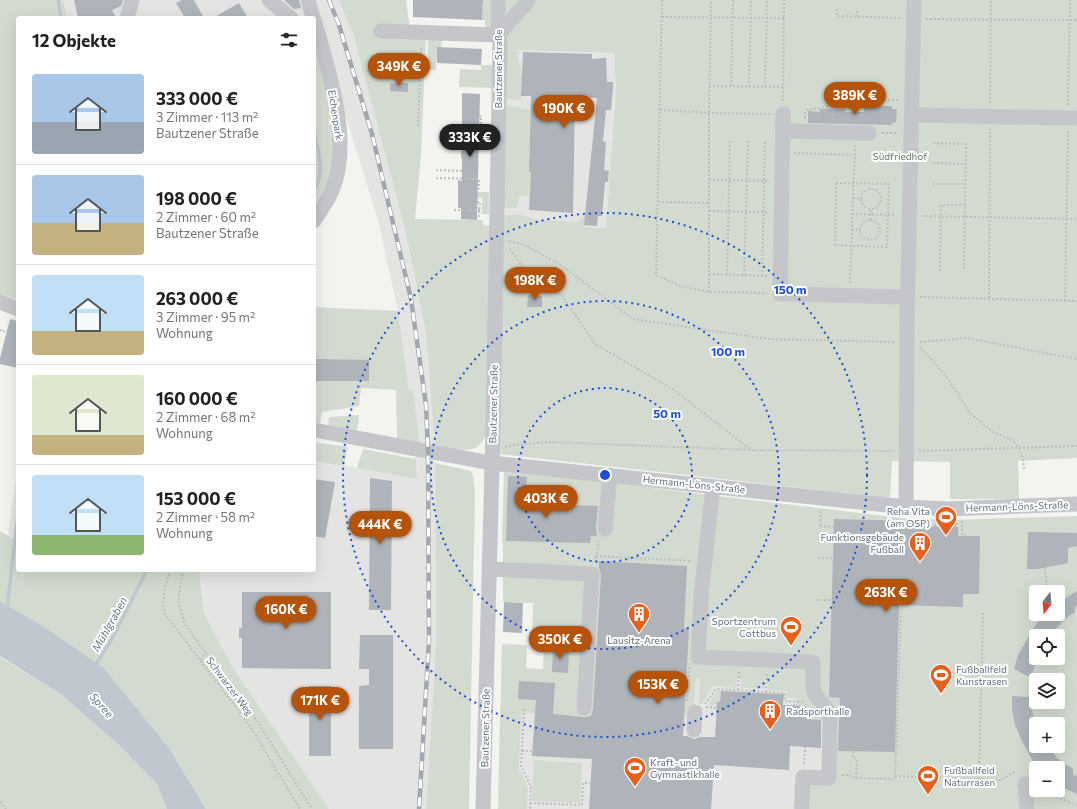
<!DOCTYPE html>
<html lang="de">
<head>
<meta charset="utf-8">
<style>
  :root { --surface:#fff; --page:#f2f2f2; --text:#202124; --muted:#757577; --line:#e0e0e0; --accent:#b45309 }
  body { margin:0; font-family:Commissioner,sans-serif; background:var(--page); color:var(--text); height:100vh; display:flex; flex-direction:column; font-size:15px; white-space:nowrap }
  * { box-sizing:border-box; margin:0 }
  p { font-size:13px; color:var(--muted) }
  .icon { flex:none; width:22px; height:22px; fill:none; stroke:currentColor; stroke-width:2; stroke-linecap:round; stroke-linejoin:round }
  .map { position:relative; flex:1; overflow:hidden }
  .drawer { position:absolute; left:16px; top:16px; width:300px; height:556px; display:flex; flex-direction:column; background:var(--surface); border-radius:4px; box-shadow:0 4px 16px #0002 }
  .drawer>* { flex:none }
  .needle { width:26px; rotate:196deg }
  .tools { position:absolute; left:1029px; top:585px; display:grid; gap:8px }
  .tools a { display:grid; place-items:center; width:36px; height:36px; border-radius:4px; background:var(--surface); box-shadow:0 4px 16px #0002; font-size:20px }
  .price { position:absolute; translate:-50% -34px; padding:0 9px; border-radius:14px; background:var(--accent); color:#fff; font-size:13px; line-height:26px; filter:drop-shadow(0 1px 2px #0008) }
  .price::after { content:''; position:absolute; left:50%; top:24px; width:12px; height:9px; margin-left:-6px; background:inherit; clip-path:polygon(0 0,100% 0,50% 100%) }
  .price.current { background:#222; color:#fff }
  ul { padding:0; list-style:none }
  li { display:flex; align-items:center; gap:12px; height:100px; padding:0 16px }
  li+li { border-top:1px solid var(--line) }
  li span { display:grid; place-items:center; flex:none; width:112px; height:80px; border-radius:4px; color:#555 }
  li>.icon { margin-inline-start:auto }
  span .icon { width:48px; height:48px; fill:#fffc; stroke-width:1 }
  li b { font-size:17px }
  h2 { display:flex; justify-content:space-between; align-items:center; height:48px; padding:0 16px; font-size:17px }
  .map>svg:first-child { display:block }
</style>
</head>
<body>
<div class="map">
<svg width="1077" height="809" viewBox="0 0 1077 809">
  <rect width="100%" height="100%" fill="#f3f4ef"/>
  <path fill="#e4e5e3" d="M63,0h242l5,18h-243z
    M313,0h27l12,27 51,195 23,112 8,90 1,39 1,179 -10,167h-97l-96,-141 -29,-55 -5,-43h115v-110l103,18 -8,-88 -11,-79 -20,-91 -46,-148z
    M505,50l109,3 2,35 -10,140 -103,-5z
    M18,465v76l-10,-7z
    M696,678l130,4 -1,101 -31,1 -1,25h-295l2,-101 193,10z"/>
  <path fill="#d3dbd0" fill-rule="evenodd" d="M0,0h63l4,18h-49v282l-18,-6z
    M339,0h67l5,36 15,1 -5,119 -6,63 68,1v5l7,1 -4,208c-8,25 -32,14 -51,11l-9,-111 -12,-60 -11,-52 -50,-189z
    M483,0h10l-1,28 -7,1v-9h-3z
    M504,0h573v458l-59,3 1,38h-69v-37l-58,-1 -2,37 -392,-44 5,-239h17l19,5 38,2 8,-6 -1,11 22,1 10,-140 -2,-35 -101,-3 6,1 -1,8 4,14 -1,27 -15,-1z
    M428,39l14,1 -1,8h-4l-1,22h-9z
    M319,55l15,77 -1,36 -19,57v-169z
    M481,65h11v23l-33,-1 1,-18 21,1z
    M506,107h10l14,3 -1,62 2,2 -2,22h-9l-3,12h-13z
    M477,192h12v22h-7v-16h-5z
    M314,307l84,4 11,79 4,-1 7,55 -23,-5 -1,-49 -35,-2 -2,18 -37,6 -2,12 -6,-1z
    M359,415l-2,17 -29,-6 1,-9z
    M314,442l34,5 -4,19 -30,-5z
    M363,449l53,10 1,20 -60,-11z
    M435,463l36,8 2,4 2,17 -6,317h-43l10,-167z
    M504,472l98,10 299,36 49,2 127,-4v293h-284l1,-25 31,-2 -1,-62 -33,-2 15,-1v-11h-10v-8h-9v-7l-19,-1v-10h-3v9l-24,-1v-9h-4l-1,9 -23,-2 -11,18h-3l1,-26h-4l-3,40 -9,-1v5l-163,-9 -2,55 9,19 -1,22h-29l4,-165 25,1 -1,23 17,1 1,-30h-12l1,-36 -30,-1v-59l-1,-1zM1036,592h22v22h-22zM1036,636h22v22h-22zM1036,680h22v22h-22zM1036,724h22v22h-22zM1036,768h22v22h-22z
    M0,531l18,10v29h181l5,43 29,55 96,141h-123l-37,-61 -66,-81 -63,-43 -40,-23z
    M0,657l62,38 57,50 38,39 10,25h-167z
    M717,691h4l-1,11h-3v3h-9z
    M534,760l48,3 -2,40 -48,-2z"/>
  <path fill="#bfc8ce" d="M0,601l40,23 63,43 66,81 37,61h-39l-10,-25 -38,-39 -57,-50 -62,-39z"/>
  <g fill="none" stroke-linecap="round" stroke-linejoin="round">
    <path stroke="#bfc8ce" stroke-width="3.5" d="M58,0l3,18
      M314,132c5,22 11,39 0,60
      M7,609l11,-95
      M95,666l17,-27 35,-69"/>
  </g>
  <path fill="#aeb4b9" d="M74,0h49l-2,6 -9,4 4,8h-38z
    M182,0h12l10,18h-19l-9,-15z
    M285,0h14l2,8 -7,1 -8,-7z
    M413,0h70l-1,20 -69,-3z
    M239,3l9,15h-35z
    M437,47l45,2 -1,16 -44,-2z
    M523,52l69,2v5l14,-1 1,24h6v6l-2,22h-5l-3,31 3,1 -2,28 5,1 -1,11h-3l-3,34h-4l-1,10 -13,-1 13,-127 -22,-1 -2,116 -44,-3 2,-38h-2l2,-76h-10z
    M390,83h18v9l-18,-1z
    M462,93l18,1 -3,126 -16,-1v-11h-3v-28l4,1v-22l-1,-2v-5l3,-3h3v-23l-5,-1z
    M870,106h22v3h5l-1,13 -4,1v2l-84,-2v-12l12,1v-3h26l-1,3h19v-4h6z
    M528,295l14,1v11h-15z
    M10,319l8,2v47l-18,-4v-6z
    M314,359l55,1v21h-55z
    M508,476l19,1 -1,25h9l7,8h15v-5l41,1 -2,22 1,8h-6l-1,7 -84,-2z
    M370,478l22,3 -1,129h-22z
    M314,479l21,3 -10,56 -11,-2z
    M834,519l80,2 4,5 40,1v9h22l-1,58h-16v13l-64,-2 -4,147 -57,-1 2,-53 -11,-1z
    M1028,532l49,1v13l-9,2v15l-30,6h-11z
    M599,561l88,5 -3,62 5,1 -6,107h4l7,3 6,-2h15l2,-35h3l1,-11 63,3 -1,11 23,1v13l15,1v28l-31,-2 -1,24 -75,-5 -3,44h-122l3,-50 -60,-3 4,-56 -18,-1 1,-18 36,2 -2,31 31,3 7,-1 2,-7 8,-134 -2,-7z
    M1077,591v15h-2v6l-9,6 -17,18h-13v25l-5,17 -17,-9 4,-14 18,-31 9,-10h13v-11z
    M242,592h89v77l-89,-1v-30h-3v-10h3z
    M504,602l19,1 -1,30 -19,-1z
    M360,635h33v114h-34v-63l10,-1v-16h-10z
    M553,648l16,1 -1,24 -16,-1z
    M309,686h22v70h-22z
    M1012,696l17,1 7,29v20h12l9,12 16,11v6l4,1v18l-19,-9v-17h-20l-2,-2v1l-13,-24 -8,-18 -3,-15z"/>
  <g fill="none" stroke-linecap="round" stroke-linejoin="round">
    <path stroke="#bdbec0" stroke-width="2" stroke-dasharray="2 2" stroke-linecap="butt" d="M662,0l-6,275 24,11 29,6 58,1
      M837,9v7l65,2
      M662,17l122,1
      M857,17v-7
      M926,19l151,1
      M384,76l36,2
      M709,86l74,1
      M731,86l2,-86
      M749,87l2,-87
      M765,87l2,-87
      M783,101l1,-101
      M990,103l1,-103
      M1068,105l2,-105
      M660,110l49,3 61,1
      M853,115h10
      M479,116h2v14
      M805,118v-6l2,-2 34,-6 15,-5
      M818,118l1,-10
      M855,119l1,-20 43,1
      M833,120l1,-15
      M418,126l3,-80
      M882,133h16
      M933,143l33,1 -2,127
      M794,153l60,2
      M933,163l32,1
      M436,170l31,1
      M436,178l43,1v10
      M709,180l61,1
      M836,183l53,1 -2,63 -52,-2z
      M933,184h32
      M861 199a10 10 0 1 1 20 0a10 10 0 1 1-20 0Z
      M853,198l8,1
      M477,202h3l-1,15
      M658,202l51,1
      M454,210h26
      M709,211l59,1
      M852,214l44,1
      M922,216l155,3
      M870,220l1,-11
      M860 230a10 10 0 1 1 20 0a10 10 0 1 1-20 0Z
      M852,229l8,1
      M509,241l13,3 36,19 75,56 135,20 126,3
      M510,249l23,32 17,10 11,3 34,50 79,46 77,60
      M940,271l1,-66h24
      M709,274l59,2
      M727,275l3,-134
      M744,275l4,-134
      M762,276l3,-134
      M850,283l5,-137
      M709,292v-179l2,-113
      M920,297l157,4
      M989,298l1,-169
      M1065,301l3,-170
      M0,330l4,1v1
      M920,342l47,-4 110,21
      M920,347l26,29 24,37 23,19 19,8 7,8 4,10 1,12
      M505,447l9,-2 36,-3 202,8 142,1
      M919,451l158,-5
      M527,500h11l6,7h10l1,-12
      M538,506l11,-11
      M962,521v13l3,1v1
      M925,522v3l32,1v-3h-2
      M820,525l1,-15
      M820,526l14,1
      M596,556l96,5
      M818,558h15
      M595,562l4,-21
      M1045,568l2,19
      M171,570c-6,16 -10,28 -6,44l85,112 50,83
      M183,570l-5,31 7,23 9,13 63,84 55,88
      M816,600h16
      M201,660l4,-8
      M738,690l1,-19
      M766,692l1,-19
      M687,701l2,-35
      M705,704l11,-15 69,4v8l19,1
      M794,706v-5
      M706,707l11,1
      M524,709l-3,57 10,21 -1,22
      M522,751h11
      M853,751v7l4,1 -1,19
      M804,764l1,-17
      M842,775h8l2,3 43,1 6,-170
      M895,776l106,4 15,-9
      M979,779l4,-168
      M1038,790l39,15
      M0,802l6,7
      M530,803l52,2 1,-22h7"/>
    <path stroke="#c4c6ca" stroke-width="15" d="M269,0l22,18
      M308,0l5,18
      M127,18l5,-18
      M314,20c14,47 39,123 18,170 -4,11 -12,21 -18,31
      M381,31l117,4 29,-33 1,-2
      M783,114l-3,180 128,3
      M912,115l165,3
      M784,131l85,2
      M0,302l18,7
      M314,430l177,33 415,44 42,2 129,-5
      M713,487l-12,109 -3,61 115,5v26l2,6 12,15 3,11 -1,58 -26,-1 -1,32
      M906,507l1,-182 7,-325
      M605,529l5,-54
      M490,569l102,5 -8,134
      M694,730l1,-18
      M1025,784l2,25
      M483,809l10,-381 7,-387 -2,-6v-35"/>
    <g stroke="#a3a8ae" stroke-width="4.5">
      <path id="rail" d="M329,0l10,25 33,109 39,165 15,106 2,46 1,190 -10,168"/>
    </g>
    <use href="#rail" stroke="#fff" stroke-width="3" stroke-dasharray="9" stroke-linecap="butt"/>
  </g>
  <g fill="none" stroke="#1d4ed8" stroke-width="2" stroke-dasharray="2 4">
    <circle cx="605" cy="475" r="87"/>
    <circle cx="605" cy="475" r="174"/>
    <circle cx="605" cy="475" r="262"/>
  </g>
  <defs>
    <g id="stadium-pin" transform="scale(1.15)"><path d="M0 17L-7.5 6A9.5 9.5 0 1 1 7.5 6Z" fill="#e8601b" stroke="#fff"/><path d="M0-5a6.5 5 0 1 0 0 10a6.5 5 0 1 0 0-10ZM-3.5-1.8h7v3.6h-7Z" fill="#fff"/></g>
    <g id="building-pin" transform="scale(1.15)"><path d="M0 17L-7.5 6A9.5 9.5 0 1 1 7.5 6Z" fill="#e8601b" stroke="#fff"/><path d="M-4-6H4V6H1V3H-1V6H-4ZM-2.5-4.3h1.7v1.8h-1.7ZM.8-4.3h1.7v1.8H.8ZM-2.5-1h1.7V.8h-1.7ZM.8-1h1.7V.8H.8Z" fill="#fff"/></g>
  </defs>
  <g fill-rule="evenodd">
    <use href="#stadium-pin" x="946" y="517"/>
    <use href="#building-pin" x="920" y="543"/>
    <use href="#building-pin" x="639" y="614"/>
    <use href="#stadium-pin" x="791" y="627"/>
    <use href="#stadium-pin" x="941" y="675"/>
    <use href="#building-pin" x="770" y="711"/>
    <use href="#stadium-pin" x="635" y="768"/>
    <use href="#stadium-pin" x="928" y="776"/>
  </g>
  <g text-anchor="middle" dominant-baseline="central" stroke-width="4" stroke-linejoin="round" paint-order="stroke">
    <g font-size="10" fill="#627081" stroke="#fff">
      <text transform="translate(498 69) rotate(-90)">Bautzener Straße</text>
      <text transform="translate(336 115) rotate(81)">Eichenpark</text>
      <text transform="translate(493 404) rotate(-89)">Bautzener Straße</text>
      <text transform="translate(694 484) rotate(6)">Hermann-Löns-Straße</text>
      <text transform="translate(1017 506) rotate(-2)">Hermann-Löns-Straße</text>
      <text transform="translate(230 686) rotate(53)">Schwarzer Weg</text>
      <text transform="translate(485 728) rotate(-89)">Bautzener Straße</text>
    </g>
    <g font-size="10" fill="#637861" stroke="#fff">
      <text x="900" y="156">Südfriedhof</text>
    </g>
    <g font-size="10" fill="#627081" stroke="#fff" text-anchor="start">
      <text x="930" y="511" text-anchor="end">Reha Vita<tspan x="930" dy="12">(am OSP)</tspan></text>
      <text x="904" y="537" text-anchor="end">Funktionsgebäude<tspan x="904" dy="12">Fußball</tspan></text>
      <text x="776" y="621" text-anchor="end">Sportzentrum<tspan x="776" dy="12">Cottbus</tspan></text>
      <text x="639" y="640" text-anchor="middle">Lausitz-Arena</text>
      <text x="956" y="669">Fußballfeld<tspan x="956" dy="12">Kunstrasen</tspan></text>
      <text x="786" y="711">Radsporthalle</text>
      <text x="650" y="762">Kraft- und<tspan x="650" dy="12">Gymnastikhalle</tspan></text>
      <text x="944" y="770">Fußballfeld<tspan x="944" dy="12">Naturrasen</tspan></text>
    </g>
    <g font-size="11" font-style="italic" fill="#627986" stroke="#fff">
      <text transform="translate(109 624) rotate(-61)">Mühlgraben</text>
      <text transform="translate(102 705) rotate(48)">Spree</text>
    </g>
  </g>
  <circle cx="605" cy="475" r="6" fill="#1d4ed8" stroke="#fff" stroke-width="2"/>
  <g font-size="12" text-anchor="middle" font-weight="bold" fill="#1d4ed8" stroke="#fff" stroke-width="4" stroke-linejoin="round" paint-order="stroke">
    <text x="790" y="294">150 m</text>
    <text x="728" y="356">100 m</text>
    <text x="667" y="418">50 m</text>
  </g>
</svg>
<div class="tools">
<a><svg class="needle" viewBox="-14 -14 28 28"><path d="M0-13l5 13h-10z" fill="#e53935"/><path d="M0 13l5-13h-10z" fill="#757577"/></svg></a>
<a><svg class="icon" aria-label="locate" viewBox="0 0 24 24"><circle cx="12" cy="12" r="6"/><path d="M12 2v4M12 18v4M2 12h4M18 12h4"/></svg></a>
<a><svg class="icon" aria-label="layers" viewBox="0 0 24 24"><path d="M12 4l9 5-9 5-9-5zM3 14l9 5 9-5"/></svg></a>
<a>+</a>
<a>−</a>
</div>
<b class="price" style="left:399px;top:87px">349K €</b>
<b class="price" style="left:855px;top:116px">389K €</b>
<b class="price" style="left:564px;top:129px">190K €</b>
<b class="price current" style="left:470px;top:158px">333K €</b>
<b class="price" style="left:535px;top:301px">198K €</b>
<b class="price" style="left:546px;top:519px">403K €</b>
<b class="price" style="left:380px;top:545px">444K €</b>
<b class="price" style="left:886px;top:613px">263K €</b>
<b class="price" style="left:286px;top:630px">160K €</b>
<b class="price" style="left:560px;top:660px">350K €</b>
<b class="price" style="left:658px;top:705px">153K €</b>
<b class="price" style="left:320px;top:721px">171K €</b>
<section class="drawer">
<h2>12 Objekte<svg class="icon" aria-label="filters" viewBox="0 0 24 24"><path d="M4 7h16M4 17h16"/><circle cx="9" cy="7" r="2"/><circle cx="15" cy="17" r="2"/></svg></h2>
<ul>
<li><span style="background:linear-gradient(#a9c7e8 60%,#9aa5b1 0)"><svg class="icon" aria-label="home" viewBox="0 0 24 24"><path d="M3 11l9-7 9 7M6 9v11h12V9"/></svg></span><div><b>333 000 €</b><p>3 Zimmer · 113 m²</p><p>Bautzener Straße</p></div></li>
<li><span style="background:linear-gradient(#a9c7e8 60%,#c2b280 0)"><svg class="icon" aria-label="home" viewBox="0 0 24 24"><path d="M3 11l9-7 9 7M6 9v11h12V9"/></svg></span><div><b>198 000 €</b><p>2 Zimmer · 60 m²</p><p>Bautzener Straße</p></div></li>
<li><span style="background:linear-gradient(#bfe0f5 70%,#c2b280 0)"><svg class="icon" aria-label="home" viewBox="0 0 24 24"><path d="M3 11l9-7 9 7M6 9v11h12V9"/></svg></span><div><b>263 000 €</b><p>3 Zimmer · 95 m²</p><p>Wohnung</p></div></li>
<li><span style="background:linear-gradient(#dfe7d0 75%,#c2b280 0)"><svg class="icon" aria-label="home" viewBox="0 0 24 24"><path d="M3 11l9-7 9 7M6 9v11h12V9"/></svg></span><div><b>160 000 €</b><p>2 Zimmer · 68 m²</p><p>Wohnung</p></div></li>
<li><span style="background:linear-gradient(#bfe0f5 75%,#8fb573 0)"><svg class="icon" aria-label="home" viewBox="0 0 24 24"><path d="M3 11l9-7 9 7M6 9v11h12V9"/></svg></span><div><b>153 000 €</b><p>2 Zimmer · 58 m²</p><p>Wohnung</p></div></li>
</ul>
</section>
</div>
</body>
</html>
